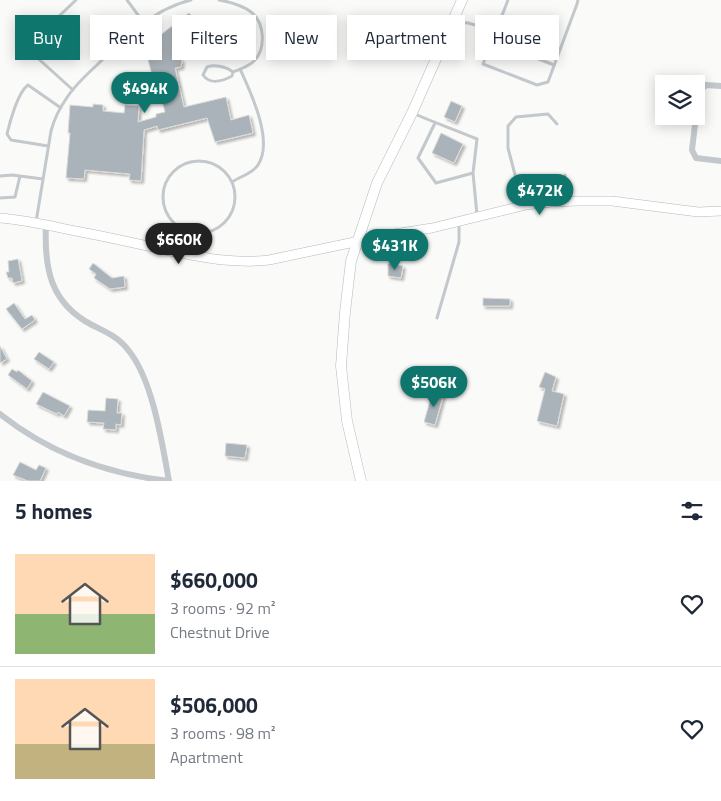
<!DOCTYPE html>
<html lang="en">
<head>
<meta charset="utf-8">
<style>
  :root { --surface:#fff; --page:#f2f2f3; --text:#1f2937; --muted:#747a83; --line:#e0e1e3; --accent:#0f766e }
  body { margin:0; font-family:"Titillium Web",sans-serif; background:var(--page); color:var(--text); height:100vh; display:flex; flex-direction:column; font-size:19px; white-space:nowrap }
  * { box-sizing:border-box; margin:0 }
  p { font-size:16px; color:var(--muted) }
  .icon { flex:none; width:28px; height:28px; fill:none; stroke:currentColor; stroke-width:2; stroke-linecap:round; stroke-linejoin:round }
  .map { position:relative; height:481px; overflow:hidden }
  .side { display:flex; flex-direction:column; background:var(--surface); flex:1 }
  .side>* { flex:none }
  .top-card { position:absolute; left:15px; top:15px; width:691px; height:45px; display:flex; gap:10px }
  .fabs { position:absolute; left:655px; top:75px; display:grid; gap:10px }
  .fabs a { display:grid; place-items:center; width:50px; height:50px; border-radius:0px; background:var(--surface); box-shadow:0 2px 12px #0003; font-size:25px }
  .price { position:absolute; translate:-50% -42px; padding:0 11px; border-radius:18px; background:var(--accent); color:#fff; font-size:16px; line-height:32px; filter:drop-shadow(0 1px 2px #0008) }
  .price::after { content:''; position:absolute; left:50%; top:30px; width:15px; height:11px; margin-left:-8px; background:inherit; clip-path:polygon(0 0,100% 0,50% 100%) }
  .price.selected { background:#222; color:#fff }
  ul { padding:0; list-style:none }
  li { display:flex; align-items:center; gap:15px; height:125px; padding:0 15px }
  li+li { border-top:1px solid var(--line) }
  li span { display:grid; place-items:center; flex:none; width:140px; height:100px; border-radius:0px; color:#555 }
  li>.icon { margin-inline-start:auto }
  span .icon { width:60px; height:60px; fill:#fffc; stroke-width:1 }
  li b { font-size:21px }
  h2 { display:flex; justify-content:space-between; align-items:center; height:60px; padding:0 15px; font-size:21px }
  .tag { padding:0 18px; border-radius:0px; background:var(--surface); box-shadow:0 2px 12px #0003; font-size:18px; line-height:45px }
  .tag.selected { background:var(--accent); color:#fff }
  .map>svg:first-child { display:block }
</style>
</head>
<body>
<div class="map">
<svg width="721" height="481" viewBox="0 0 721 481">
  <defs>
    <filter id="shadow"><feDropShadow dx="2.5" dy="2.5" stdDeviation="1" flood-color="#0004"/></filter>
  </defs>
  <rect width="100%" height="100%" fill="#fafaf8"/>
  <path fill="#aab3b9" stroke="#dcdcda" filter="url(#shadow)" d="M189,13l5,6 3,-1 7,9 -4,3 3,4 -26,20 5,7 -1,6 -6,1 9,39 42,-10 5,23 18,-5 4,18 -38,9 -8,-24 -49,12 -1,-4 -13,4 -3,51 -12,-1 1,-6 -45,-4 -1,9 -18,-1 4,-45h-2l2,-28 23,2v-3l10,1v6l21,2 1,-8 14,1 -1,16 18,-5v-3l9,-2 -9,-33h-3l-7,-27 -10,-13 7,-5 7,9z
    M451,101l11,5 -7,16 -11,-5z
    M441,133l22,11 -9,19 -22,-10z
    M18,259l4,22 -9,2 -1,-5h-4l-2,-6h3l-1,-11z
    M93,263l19,15 12,-2 1,11 -15,2 -16,-11 2,-4 -7,-5z
    M388,263l15,3 -2,12 -13,-2z
    M483,298l27,1v7h-27z
    M14,303l11,16 7,-4 3,5 -13,9 -16,-20z
    M0,346l7,13 -7,4z
    M39,352l15,10 -5,7 -15,-10z
    M12,369l5,3 1,-2 14,11 -5,8 -19,-14z
    M545,372l11,5 -4,14 12,3 -7,32 -20,-5 8,-32 -6,-2z
    M433,390l11,3 -9,32 -11,-3z
    M43,392l27,14 -6,10 -6,-4 -1,2 -21,-10z
    M106,398l12,1 -1,14h5l-1,12 -5,-1v6l-13,-1 1,-6 -17,-1 1,-12 17,1z
    M226,443l21,2 -2,13 -20,-2z
    M20,462l16,8 3,-5 7,3 -6,13h-12l-15,-6z"/>
  <g fill="none" stroke-linecap="round" stroke-linejoin="round">
    <g stroke="#b3babf" stroke-width="10">
      <path id="secondary" d="M0,218c26,2 51,8 76,13 31,6 63,13 94,20 35,7 63,13 99,9l119,-25 44,-7 94,-23 26,-3 26,-1h34l86,11 23,-1"/>
    </g>
    <g stroke="#b5babe" stroke-width="11">
      <path id="primary" d="M361,481l-14,-60 -6,-55 4,-54 6,-51 26,-78 35,-70 50,-113"/>
    </g>
    <path stroke="#c3c8cc" stroke-width="3" d="M127,0l17,23
      M219,0c11,2 23,5 32,12 14,11 15,37 3,49 -6,6 -14,8 -21,11l-1,4c-9,5 -22,9 -29,-1l4,-8c8,-3 20,0 26,5
      M508,0l-25,64 54,21 11,-3 29,-78 1,-4
      M455,22l13,1 28,8
      M492,41l62,24
      M73,90l-41,-37 -2,-5 1,-5 45,-43
      M415,114c20,9 41,16 62,25l-4,34 4,42
      M435,123l-17,35 18,25 37,-10
      M48,146l-37,-6 -4,-6c3,-13 11,-42 21,-49l33,23
      M163 197a36 36 0 1 1 72 0a36 36 0 1 1-72 0Z
      M565,175l3,26
      M0,176l12,-1 31,4
      M232,182c9,-6 20,-8 26,-17 16,-24 -7,-72 -18,-96
      M0,198l15,-1 5,-21
      M523,205l-15,-57v-22l8,-9 32,-3 9,10
      M36,222l15,-91c3,-11 8,-22 15,-32 8,-13 20,-24 31,-34 27,-27 56,-56 94,-65
      M190,254l4,-22
      M437,318l22,-76v-20"/>
    <path stroke="#c3c8cc" stroke-width="6" d="M696,114l2,-21 8,-8 15,1
      M696,116l-4,34 4,8 25,3
      M46,225c-2,43 4,78 46,100 14,7 27,12 37,26 24,30 33,92 40,130
      M0,414c49,39 108,60 169,67"/>
    <use href="#secondary" stroke="#fff" stroke-width="9"/>
    <use href="#primary" stroke="#fff" stroke-width="10"/>
  </g>
</svg>
<div class="fabs">
<a><svg class="icon" aria-label="layers" viewBox="0 0 24 24"><path d="M12 4l9 5-9 5-9-5zM3 14l9 5 9-5"/></svg></a>
</div>
<b class="price" style="left:145px;top:114px">$494K</b>
<b class="price" style="left:540px;top:216px">$472K</b>
<b class="price selected" style="left:179px;top:265px">$660K</b>
<b class="price" style="left:395px;top:271px">$431K</b>
<b class="price" style="left:434px;top:408px">$506K</b>
<div class="top-card">
<a class="tag selected">Buy</a>
<a class="tag">Rent</a>
<a class="tag">Filters</a>
<a class="tag">New</a>
<a class="tag">Apartment</a>
<a class="tag">House</a>
</div>
</div>
<section class="side">
<h2>5 homes<svg class="icon" aria-label="filters" viewBox="0 0 24 24"><path d="M4 7h16M4 17h16"/><circle cx="9" cy="7" r="2"/><circle cx="15" cy="17" r="2"/></svg></h2>
<ul>
<li><span style="background:linear-gradient(#ffd9b3 60%,#8fb573 0)"><svg class="icon" aria-label="home" viewBox="0 0 24 24"><path d="M3 11l9-7 9 7M6 9v11h12V9"/></svg></span><div><b>$660,000</b><p>3 rooms · 92 m²</p><p>Chestnut Drive</p></div><svg class="icon" aria-label="heart" viewBox="0 0 24 24"><path d="M12 20l-8-8c-3-5 5-10 8-4 3-6 11-1 8 4z"/></svg></li>
<li><span style="background:linear-gradient(#ffd9b3 65%,#c2b280 0)"><svg class="icon" aria-label="home" viewBox="0 0 24 24"><path d="M3 11l9-7 9 7M6 9v11h12V9"/></svg></span><div><b>$506,000</b><p>3 rooms · 98 m²</p><p>Apartment</p></div><svg class="icon" aria-label="heart" viewBox="0 0 24 24"><path d="M12 20l-8-8c-3-5 5-10 8-4 3-6 11-1 8 4z"/></svg></li>
</ul>
</section>
</body>
</html>
